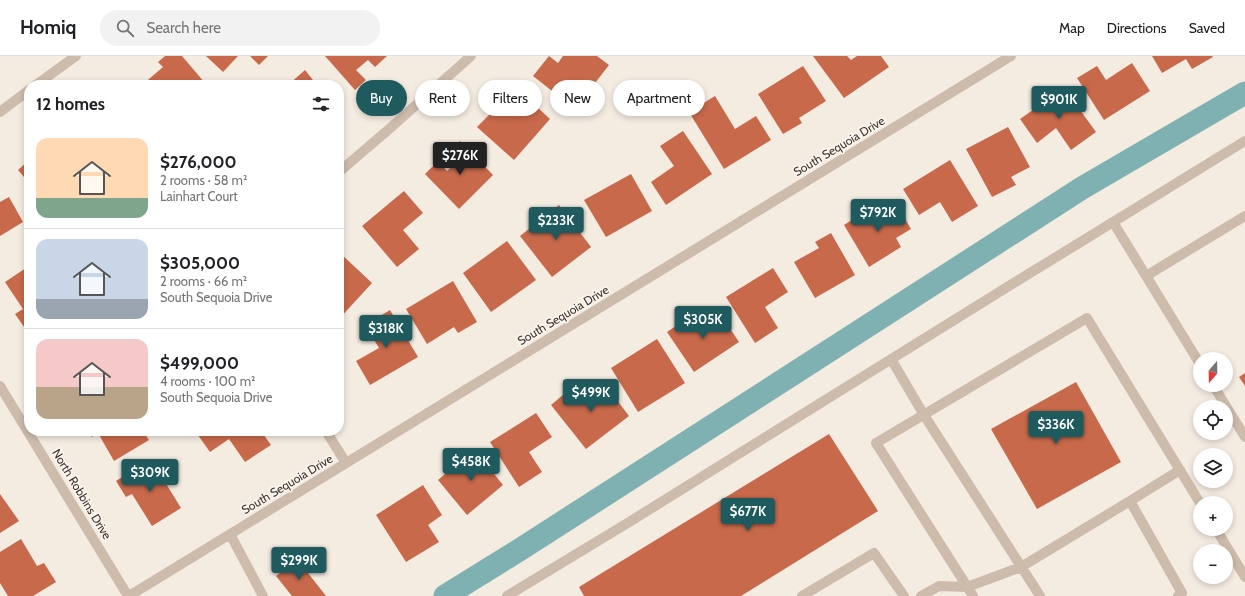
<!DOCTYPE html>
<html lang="en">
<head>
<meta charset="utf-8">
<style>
  :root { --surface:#fff; --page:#f2f2f2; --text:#202124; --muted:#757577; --line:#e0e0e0; --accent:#1f5a5e }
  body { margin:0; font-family:Cabin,sans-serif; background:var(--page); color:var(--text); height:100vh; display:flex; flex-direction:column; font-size:15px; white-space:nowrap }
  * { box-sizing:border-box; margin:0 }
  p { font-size:13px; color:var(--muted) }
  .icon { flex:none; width:22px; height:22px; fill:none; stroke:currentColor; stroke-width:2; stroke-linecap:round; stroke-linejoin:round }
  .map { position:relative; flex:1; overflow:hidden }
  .panel { position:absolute; left:24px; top:24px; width:320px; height:356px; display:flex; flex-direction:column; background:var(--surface); border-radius:16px; box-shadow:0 2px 6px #0003 }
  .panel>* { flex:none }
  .banner { position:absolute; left:356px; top:24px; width:380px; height:36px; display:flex; gap:8px }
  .needle { width:26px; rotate:200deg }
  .controls { position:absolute; left:1193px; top:296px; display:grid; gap:8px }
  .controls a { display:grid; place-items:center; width:40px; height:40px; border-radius:50%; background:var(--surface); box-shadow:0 2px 6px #0003; font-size:20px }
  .price { position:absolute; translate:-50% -34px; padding:0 9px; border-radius:4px; background:var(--accent); color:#fff; font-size:13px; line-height:26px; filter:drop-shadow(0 1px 2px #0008) }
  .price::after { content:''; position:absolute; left:50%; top:24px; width:12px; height:9px; margin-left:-6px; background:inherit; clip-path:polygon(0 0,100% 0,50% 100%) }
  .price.selected { background:#222; color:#fff }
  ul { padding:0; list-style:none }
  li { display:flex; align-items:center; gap:12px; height:100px; padding:0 12px }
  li+li { border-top:1px solid var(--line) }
  li span { display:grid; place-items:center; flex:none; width:112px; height:80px; border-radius:12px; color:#555 }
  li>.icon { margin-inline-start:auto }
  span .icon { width:48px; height:48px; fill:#fffc; stroke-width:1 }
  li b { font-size:17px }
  h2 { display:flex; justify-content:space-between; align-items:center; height:48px; padding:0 12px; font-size:17px }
  .pill { padding:0 14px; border-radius:18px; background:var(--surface); box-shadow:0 2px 6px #0003; font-size:14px; line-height:36px }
  .pill.selected { background:var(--accent); color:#fff }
  header { display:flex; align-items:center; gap:24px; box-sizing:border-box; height:56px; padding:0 20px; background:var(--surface); border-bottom:1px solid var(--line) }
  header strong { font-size:19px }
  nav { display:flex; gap:22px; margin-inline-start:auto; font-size:14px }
  .search { width:280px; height:36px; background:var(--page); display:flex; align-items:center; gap:10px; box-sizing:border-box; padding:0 14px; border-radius:22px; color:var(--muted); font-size:15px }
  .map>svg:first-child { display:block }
</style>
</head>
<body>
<header>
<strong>Homiq</strong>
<div class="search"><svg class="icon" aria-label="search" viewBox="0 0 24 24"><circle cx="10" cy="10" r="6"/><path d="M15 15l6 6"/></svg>Search here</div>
<nav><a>Map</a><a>Directions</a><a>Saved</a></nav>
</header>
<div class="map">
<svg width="1245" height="540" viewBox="0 0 1245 540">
  <rect width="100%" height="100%" fill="#f4ebe1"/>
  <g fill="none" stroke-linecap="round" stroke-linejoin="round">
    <path stroke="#7fb0b2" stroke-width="23" d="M445,540l79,-49 558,-359 163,-95"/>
  </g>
  <path fill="#c8694b" d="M165,0h17l23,27 -2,2h-61l21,-18 -5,-5z
    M206,0h32l-15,16z
    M250,0h18l-9,9z
    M325,0h62l-12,11 -7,-7 -12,10 10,10 -11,10z
    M549,0l9,7 5,-7h34l12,9 -34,44 -42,-33z
    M813,0h34l4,4 6,-4h24l8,11 -45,31z
    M1152,0h60l1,1 -21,12 -6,-10 -24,14z
    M1132,7l18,28 -46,29 -27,-42 20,-12 9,14z
    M803,10l23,35 -27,17 3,5 -19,11 -25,-40z
    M305,14l12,15h-29z
    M1064,32l32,44 -25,18 -15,-22 -19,15 -17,-24z
    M522,37l28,26 -36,41 -37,-33 17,-17 7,6z
    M715,40l20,33 21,-13 15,24 -47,29 -35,-57z
    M1008,71l22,40 -19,10 5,8 -24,12 -26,-48z
    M683,75l29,43 -46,31 -15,-23 23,-16 -14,-20z
    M460,85l33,34 -34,34 -34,-35 13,-13 9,10 12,-11 -10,-9z
    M29,104v23l-11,-13z
    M950,104l28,46 -26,16 -12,-20 -21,13 -16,-26z
    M631,118l21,37 -46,26 -22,-37z
    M404,135l19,22 -20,17 16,19 -22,18 -35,-41z
    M9,141l14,25 -23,14v-34z
    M895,146l16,27 -15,9 5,9 -32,20 -25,-42 16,-10 4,6z
    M559,149l32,42 -39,30 -32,-41z
    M831,177l24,42 -40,23 -21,-36 25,-14 -4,-6z
    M507,185l29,39 -45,32 -28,-39z
    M339,196l33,31 -33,36z
    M29,210v68l-14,-20 8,-5 -18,-27z
    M773,212l15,24 -23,15 13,21 -23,15 -29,-46z
    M453,225l24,41 -19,11 -4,-6 -27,17 -21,-35z
    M717,253l22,33 -45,30 -27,-40 19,-13 5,8z
    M390,254l28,47 -48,28 -14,-24 23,-13 -14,-23z
    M657,283l28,44 -47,29 -27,-44z
    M1245,317v13l-6,-9z
    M601,323l28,37 -43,33 -35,-44 19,-16 7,9z
    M1076,326l45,80 -84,47 -46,-80z
    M536,357l16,24 -23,15 13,20 -23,15 -29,-45z
    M88,375h55l6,9 -35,21 -16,-28 -6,4z
    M195,375h66l10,14 -26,17 -16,-23 -19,13z
    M829,378l49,77 -137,85h-157l-5,-9z
    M474,393l29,36 -36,30 -29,-35z
    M152,405l29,47 -29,18 -20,-32 -6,3 -10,-16 13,-8 1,2z
    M423,429l19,30 -14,10 11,17 -33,20 -30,-47z
    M0,438l19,27 -19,12z
    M21,483l16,27 7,-3 12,19 -23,14h-25l-8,-13v-31z
    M297,503l29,37h-34l-16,-20z"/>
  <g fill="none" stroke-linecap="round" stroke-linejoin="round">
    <path stroke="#cdbbac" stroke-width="10" d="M36,29l40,-29
      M0,56l29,-22
      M339,116l49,-42 83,-74
      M1113,166l87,142
      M1146,220l99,-60
      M891,303l33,56 116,181
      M1213,329l32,52
      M0,330l128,210
      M326,375l20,32
      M1130,445l50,-31
      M1216,473l29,48
      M230,478l33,62
      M129,540l882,-540
      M507,540l119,-72 370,-230 249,-153
      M802,540l72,-43 30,43
      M921,540l18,-10 28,1 54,-20 109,-66 52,92 -4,3
      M973,540l-97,-153 211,-125 113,185"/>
  </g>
  <g text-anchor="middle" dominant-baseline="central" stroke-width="3.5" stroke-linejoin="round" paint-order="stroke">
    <g font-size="12" fill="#3b302b" stroke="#fbf5ee">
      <text transform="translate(839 90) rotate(-31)">South Sequoia Drive</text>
      <text transform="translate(563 259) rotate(-31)">South Sequoia Drive</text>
      <text transform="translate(287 428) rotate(-31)">South Sequoia Drive</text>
      <text transform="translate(82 438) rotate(59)">North Robbins Drive</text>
    </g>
  </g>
</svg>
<div class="controls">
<a><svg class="needle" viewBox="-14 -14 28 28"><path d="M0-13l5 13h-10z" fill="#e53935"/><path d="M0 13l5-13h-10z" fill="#757577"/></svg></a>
<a><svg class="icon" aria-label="locate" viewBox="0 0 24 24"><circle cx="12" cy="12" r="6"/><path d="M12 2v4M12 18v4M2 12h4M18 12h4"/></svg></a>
<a><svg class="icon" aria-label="layers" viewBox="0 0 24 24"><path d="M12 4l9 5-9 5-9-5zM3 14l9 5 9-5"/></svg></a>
<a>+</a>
<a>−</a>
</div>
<b class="price" style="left:1059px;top:64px">$901K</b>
<b class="price selected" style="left:460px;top:120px">$276K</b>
<b class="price" style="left:878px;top:177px">$792K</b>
<b class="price" style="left:556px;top:185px">$233K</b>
<b class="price" style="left:703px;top:284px">$305K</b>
<b class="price" style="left:386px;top:293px">$318K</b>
<b class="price" style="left:591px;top:357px">$499K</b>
<b class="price" style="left:1056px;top:389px">$336K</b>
<b class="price" style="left:471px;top:426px">$458K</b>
<b class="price" style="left:150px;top:437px">$309K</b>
<b class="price" style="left:748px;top:476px">$677K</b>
<b class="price" style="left:299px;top:525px">$299K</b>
<div class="banner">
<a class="pill selected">Buy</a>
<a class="pill">Rent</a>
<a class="pill">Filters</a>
<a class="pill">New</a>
<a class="pill">Apartment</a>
</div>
<section class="panel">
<h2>12 homes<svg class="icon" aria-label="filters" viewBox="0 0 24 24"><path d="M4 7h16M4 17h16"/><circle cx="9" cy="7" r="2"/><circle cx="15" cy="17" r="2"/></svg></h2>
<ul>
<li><span style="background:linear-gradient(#ffd9b3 75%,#7fa58c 0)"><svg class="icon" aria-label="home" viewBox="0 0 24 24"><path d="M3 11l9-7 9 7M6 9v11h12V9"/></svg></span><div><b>$276,000</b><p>2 rooms · 58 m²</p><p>Lainhart Court</p></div></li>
<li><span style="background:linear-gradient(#c9d6e8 75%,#9aa5b1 0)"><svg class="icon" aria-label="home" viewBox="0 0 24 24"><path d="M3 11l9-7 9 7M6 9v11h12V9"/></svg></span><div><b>$305,000</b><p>2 rooms · 66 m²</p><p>South Sequoia Drive</p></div></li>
<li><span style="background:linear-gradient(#f6c9c9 60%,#b9a48a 0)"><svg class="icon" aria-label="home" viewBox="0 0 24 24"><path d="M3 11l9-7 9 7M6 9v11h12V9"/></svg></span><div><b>$499,000</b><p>4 rooms · 100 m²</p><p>South Sequoia Drive</p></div></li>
</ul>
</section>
</div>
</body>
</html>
